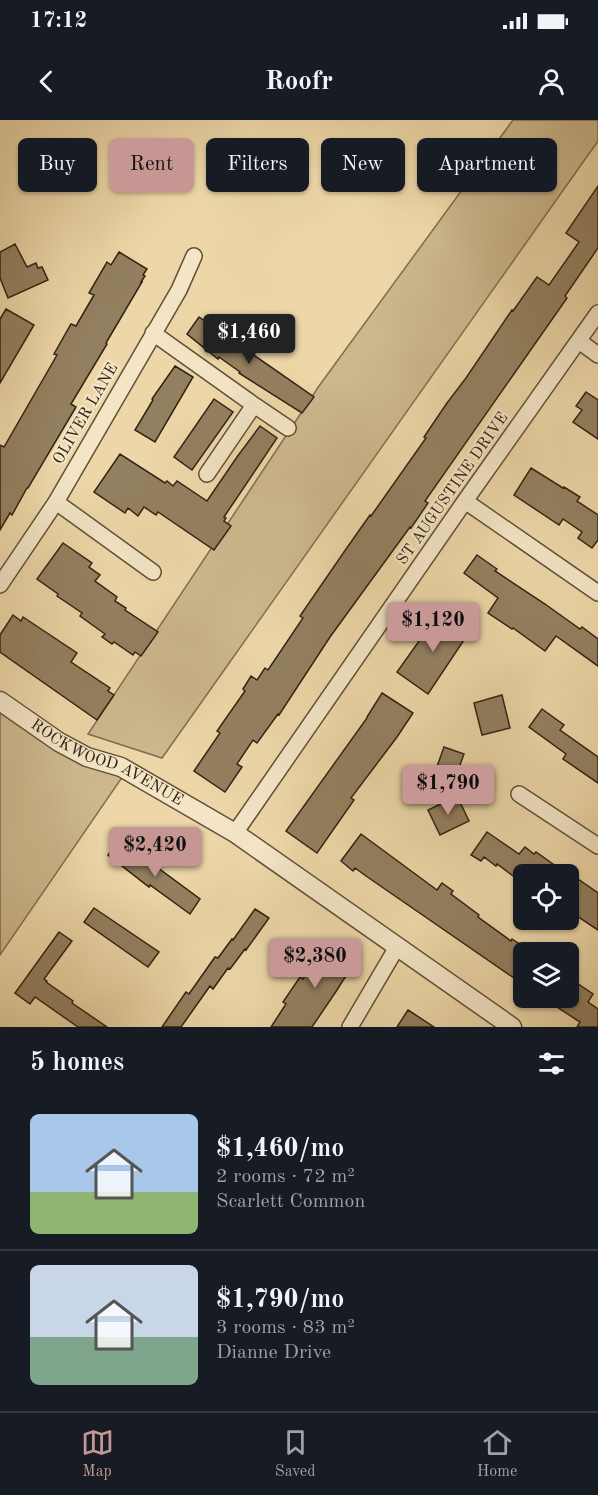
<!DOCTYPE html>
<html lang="en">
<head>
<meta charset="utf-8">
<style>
  :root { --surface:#171b24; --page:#20242c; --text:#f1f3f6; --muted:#9ea1a6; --line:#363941; --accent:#c59692 }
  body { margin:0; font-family:"Old Standard TT",serif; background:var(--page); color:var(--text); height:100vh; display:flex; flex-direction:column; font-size:22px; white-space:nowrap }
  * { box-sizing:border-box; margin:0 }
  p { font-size:20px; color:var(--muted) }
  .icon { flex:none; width:33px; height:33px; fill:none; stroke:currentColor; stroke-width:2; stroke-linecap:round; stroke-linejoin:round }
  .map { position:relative; height:907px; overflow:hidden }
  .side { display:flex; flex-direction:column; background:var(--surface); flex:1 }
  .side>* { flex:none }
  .banner { position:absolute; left:18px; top:18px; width:562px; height:54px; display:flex; gap:12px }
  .controls { position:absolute; left:513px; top:744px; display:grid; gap:12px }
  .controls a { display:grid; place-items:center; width:66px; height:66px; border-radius:9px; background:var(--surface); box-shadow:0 2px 4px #0004; font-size:30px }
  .price { position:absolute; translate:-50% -51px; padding:0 14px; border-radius:6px; background:var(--accent); color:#111; font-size:20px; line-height:39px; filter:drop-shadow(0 2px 3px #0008) }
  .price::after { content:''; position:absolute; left:50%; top:36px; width:18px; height:14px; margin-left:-9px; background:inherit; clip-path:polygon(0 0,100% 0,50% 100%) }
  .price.on { background:#222; color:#fff }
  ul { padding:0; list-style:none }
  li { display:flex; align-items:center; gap:18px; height:150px; padding:0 30px }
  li+li { border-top:2px solid var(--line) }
  li span { display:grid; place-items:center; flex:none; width:168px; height:120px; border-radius:9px; color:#555 }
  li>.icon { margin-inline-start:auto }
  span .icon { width:72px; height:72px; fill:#fffc; stroke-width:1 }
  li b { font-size:26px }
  h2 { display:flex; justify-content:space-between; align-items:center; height:72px; padding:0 30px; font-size:26px }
  .tag { padding:0 21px; border-radius:9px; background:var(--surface); box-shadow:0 2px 4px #0004; font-size:21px; line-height:54px }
  .tag.on { background:var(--accent); color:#111 }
  .status { display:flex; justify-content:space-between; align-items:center; height:42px; padding:0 30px; background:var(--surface); direction:ltr }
  .status svg { height:16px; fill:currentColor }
  header { display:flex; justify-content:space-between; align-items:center; height:78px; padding:0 30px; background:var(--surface); font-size:27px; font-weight:700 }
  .tabs { display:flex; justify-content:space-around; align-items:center; height:84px; border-top:2px solid var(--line); background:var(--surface); font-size:16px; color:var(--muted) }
  .tabs a { display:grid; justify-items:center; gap:3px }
  .tabs .on { color:var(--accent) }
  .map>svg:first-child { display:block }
</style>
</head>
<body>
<div class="status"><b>17:12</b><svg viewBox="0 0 49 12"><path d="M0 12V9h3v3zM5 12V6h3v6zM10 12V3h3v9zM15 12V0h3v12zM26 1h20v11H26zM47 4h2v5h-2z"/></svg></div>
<header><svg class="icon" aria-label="back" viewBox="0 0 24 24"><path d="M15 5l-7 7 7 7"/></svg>Roofr<svg class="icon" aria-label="person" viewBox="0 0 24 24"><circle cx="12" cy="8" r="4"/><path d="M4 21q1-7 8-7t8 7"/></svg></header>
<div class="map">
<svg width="598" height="907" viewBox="0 0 598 907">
  <rect width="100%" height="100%" fill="#edd7a8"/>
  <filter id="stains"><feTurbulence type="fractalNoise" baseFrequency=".00333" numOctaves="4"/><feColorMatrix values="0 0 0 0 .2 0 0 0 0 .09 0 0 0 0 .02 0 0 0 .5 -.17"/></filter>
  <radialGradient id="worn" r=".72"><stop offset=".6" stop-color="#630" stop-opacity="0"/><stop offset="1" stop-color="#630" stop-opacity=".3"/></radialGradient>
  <path fill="#cdb88e" stroke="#806d50" stroke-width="1.5" d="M513,0h85v21l-436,617 -74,-24 231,-348z
    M0,575l123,81 -123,179z"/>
  <path fill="#938060" stroke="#322211" stroke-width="1.5" d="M598,66v62l-33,48 2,2 -142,203 3,2 -17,25 -1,-1 -80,110 -51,78 -1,-1 -21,29 -4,-3 -16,24 5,3 -17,25 -31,-21 26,-38 -3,-2 28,-40 -2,-2 8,-13 6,4 8,-12 3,2 35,-52 -3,-2 44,-64 26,-37 1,1 55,-78 -2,-1 23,-34 19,-25 46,-68 1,1 24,-34 12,8 30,-43 -13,-9z
    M15,124l12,23 9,-4 2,5 4,-1 6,13 -40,18 -8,-20v-26z
    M119,132l28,17 -4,6 2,1 -4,6h1l-36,61 1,1 -36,60 5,3 -48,81h-1l-15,27 -2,-2 -10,17v-85l4,2 53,-92 -3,-1 17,-30 5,2 18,-31 -5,-2 18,-31 4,3z
    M6,189l28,16 -34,58v-64z
    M199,197l115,80 -12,16 -63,-40 1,-1 -21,-15 -1,2 -31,-25z
    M175,246l18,11 -38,65 -20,-12 18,-30 -1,-1z
    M586,272l12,8v39l-25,-17 9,-12 -6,-4z
    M214,279l19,13 -41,58 -18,-13z
    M260,306l17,12 -53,79 2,1 -2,3 7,5 -17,24 -56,-38 -2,3 -12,-8 -6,9 -10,-8 -3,5 -31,-21 26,-38 45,29 2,-2 6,5 4,-5 30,20 30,-44z
    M531,348l32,20 1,-1 16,10 -3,4 21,14v25l-6,8 -14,-10 4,-6 -19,-13 -4,6 -45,-30z
    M63,423l29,20 -3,4 11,8 -5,6 22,16 -2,4 11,7 -1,2 33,22 -17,24 -6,-4 -2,3 -19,-13 -2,2 -10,-7 3,-3 -25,-18 2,-3 -25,-17 1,-2 -21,-15z
    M477,435l20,14 -2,2 50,33 35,25 2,-2 16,12v27l-42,-30 -11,15 -32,-23 -1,1 -24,-16 10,-15 -34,-25z
    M437,492l31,22 -40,60 -31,-22 25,-35 -1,-1z
    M13,495l8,6 2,-4 54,36 -6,9 39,26 -2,3 6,4 -17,25 -97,-68v-17z
    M382,573l31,20 -16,24 -46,61 3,2 -37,53 -31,-22 81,-113v-1z
    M502,575l8,33 -28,7 -8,-32z
    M542,589l22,16 -4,5 38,27v26l-35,-24 3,-5 -37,-27z
    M444,627l20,7 -9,25 -20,-7z
    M457,676l12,25 -29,14 -12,-25z
    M487,712l32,22 6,-7 9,7 2,-2 31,22h-43v10l-27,-20 -1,2 -12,-9 -3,4 -10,-6z
    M361,714l76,56 5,-7 11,8 -2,3 28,21 -1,2 33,24 1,-2 12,8v38l-158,-109 -11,-8 -2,3 -12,-10z
    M118,722l38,28 2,-2 42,31 -10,15 -40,-29 -1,2 -41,-32z
    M568,752l30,21v37l-30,-20z
    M94,788l65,44 -11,15 -64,-45z
    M255,789l14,9 -23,32 -1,-1 -15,20 -2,-1 -15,21 -3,-3 -29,41h-19l24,-35 3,2 26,-37 3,1 14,-19 1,1z
    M59,812l13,9 -28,38 3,2 -1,1 27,19 -1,2 35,24h-29l-43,-30 -5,7 -15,-11z
    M326,823l18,11 1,-1 11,7 -19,30 -25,37h-41l15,-23 -3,-2 17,-25 3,2z
    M568,857l25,17 -5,8 10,7v18h-21l3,-5 -37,-24h25z
    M408,890l26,17h-37z"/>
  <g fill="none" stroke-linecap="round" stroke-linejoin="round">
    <g stroke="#614f37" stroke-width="18">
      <path id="minor" d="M153,213l101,72 -47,69
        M579,221l19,14
        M254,285l34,23
        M465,381l133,92
        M56,382l97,70
        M0,465l56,-83 123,-212 15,-34
        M519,674l79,52
        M235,713l230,-332 133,-188
        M350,907l47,-80"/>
    </g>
    <g stroke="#614f37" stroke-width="21">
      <g id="tertiary">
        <path id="s1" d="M0,581l59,41 28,15 34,10 114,66 277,194"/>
      </g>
    </g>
    <use href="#minor" stroke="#f3e5c6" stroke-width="15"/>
    <use href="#tertiary" stroke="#f3e5c6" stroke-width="18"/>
  </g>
  <g text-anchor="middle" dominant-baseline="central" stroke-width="4.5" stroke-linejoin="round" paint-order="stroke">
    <g font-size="16" fill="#322211" stroke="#f3e5c6">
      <text transform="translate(86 294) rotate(-60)">OLIVER LANE</text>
      <text transform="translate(453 369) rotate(-55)">ST AUGUSTINE DRIVE</text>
      <text stroke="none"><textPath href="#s1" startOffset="124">ROCKWOOD AVENUE</textPath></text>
    </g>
  </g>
  <rect width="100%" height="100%" filter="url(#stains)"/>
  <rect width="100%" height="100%" fill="url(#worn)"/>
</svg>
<div class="controls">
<a><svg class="icon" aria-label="locate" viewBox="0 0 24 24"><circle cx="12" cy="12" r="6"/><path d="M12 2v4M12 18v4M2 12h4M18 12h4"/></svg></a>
<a><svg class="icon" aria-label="layers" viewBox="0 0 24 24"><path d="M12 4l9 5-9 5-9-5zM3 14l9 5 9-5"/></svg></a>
</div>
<b class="price on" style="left:249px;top:245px">$1,460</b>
<b class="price" style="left:433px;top:533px">$1,120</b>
<b class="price" style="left:448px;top:696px">$1,790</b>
<b class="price" style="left:155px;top:758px">$2,420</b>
<b class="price" style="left:315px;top:869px">$2,380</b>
<div class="banner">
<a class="tag">Buy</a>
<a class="tag on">Rent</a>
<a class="tag">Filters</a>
<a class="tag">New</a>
<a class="tag">Apartment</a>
</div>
</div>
<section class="side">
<h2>5 homes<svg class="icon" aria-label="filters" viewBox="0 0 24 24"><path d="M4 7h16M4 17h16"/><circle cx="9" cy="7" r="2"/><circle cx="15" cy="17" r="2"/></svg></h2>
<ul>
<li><span style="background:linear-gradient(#a9c7e8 65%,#8fb573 0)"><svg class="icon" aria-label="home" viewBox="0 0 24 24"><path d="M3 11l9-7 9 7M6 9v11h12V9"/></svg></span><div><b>$1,460/mo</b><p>2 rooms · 72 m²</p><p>Scarlett Common</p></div></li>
<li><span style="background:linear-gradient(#c9d6e8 60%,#7fa58c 0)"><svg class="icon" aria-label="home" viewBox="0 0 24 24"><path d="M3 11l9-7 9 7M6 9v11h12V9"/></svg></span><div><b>$1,790/mo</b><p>3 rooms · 83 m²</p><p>Dianne Drive</p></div></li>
</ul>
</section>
<nav class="tabs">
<a class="on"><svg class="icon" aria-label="map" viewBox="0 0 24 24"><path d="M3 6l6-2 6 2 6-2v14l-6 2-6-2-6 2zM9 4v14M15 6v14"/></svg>Map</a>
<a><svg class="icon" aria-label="saved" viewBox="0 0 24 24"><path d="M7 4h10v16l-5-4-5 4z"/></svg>Saved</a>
<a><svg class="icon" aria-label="home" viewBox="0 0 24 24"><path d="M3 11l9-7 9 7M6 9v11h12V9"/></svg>Home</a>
</nav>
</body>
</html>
